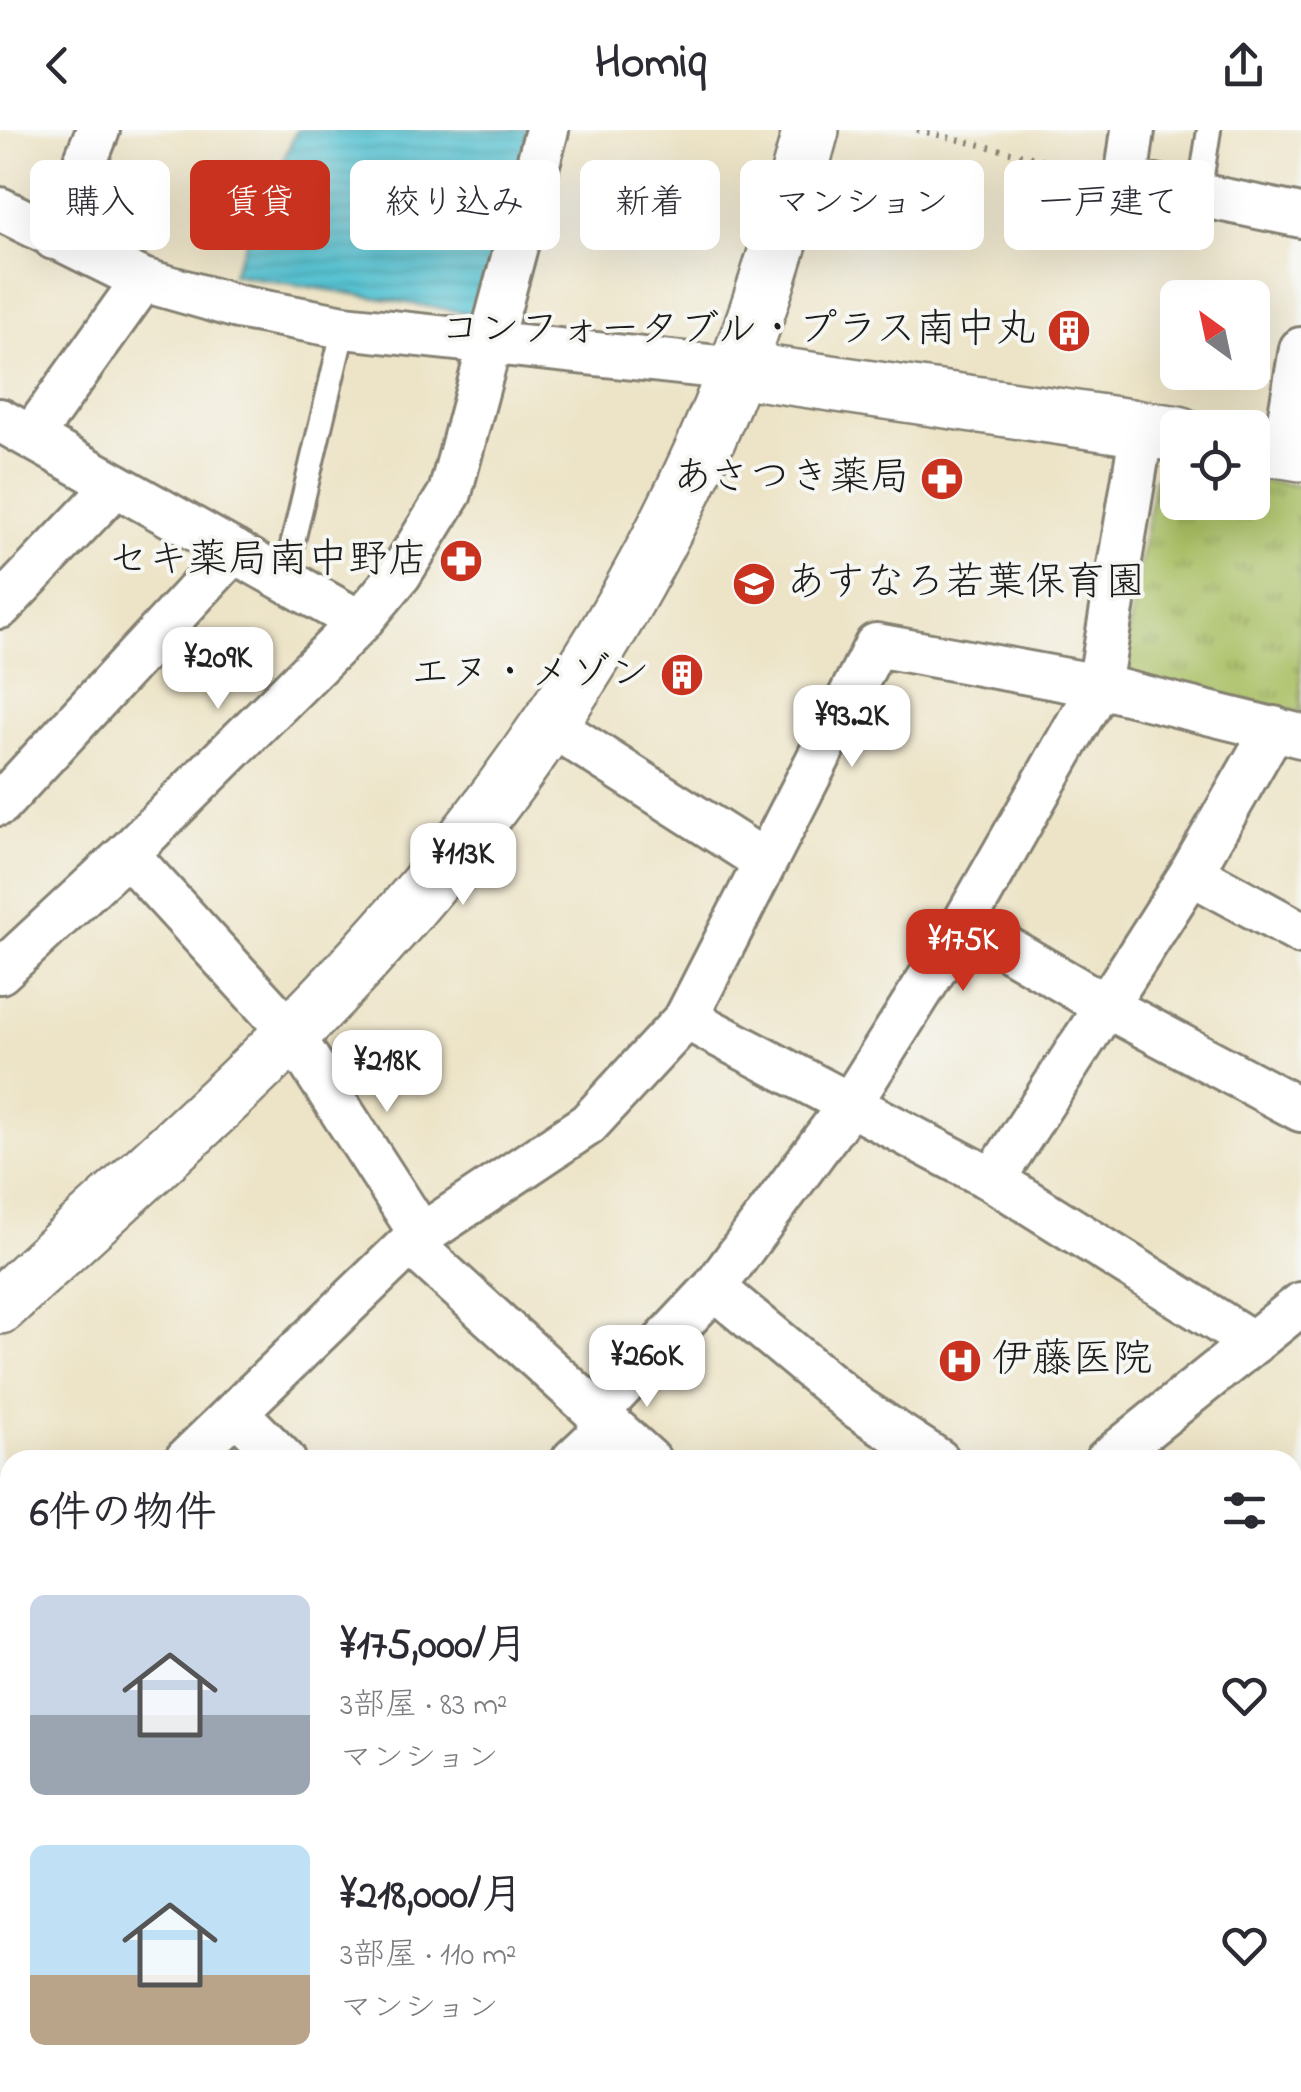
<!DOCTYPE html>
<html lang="ja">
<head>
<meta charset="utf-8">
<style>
  :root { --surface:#fff; --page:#f2f2f3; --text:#2b2b33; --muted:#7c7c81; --accent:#c8321e }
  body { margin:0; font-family:"Indie Flower","Klee One",sans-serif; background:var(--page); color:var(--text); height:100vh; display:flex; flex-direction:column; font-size:38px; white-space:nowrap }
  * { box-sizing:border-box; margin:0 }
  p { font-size:32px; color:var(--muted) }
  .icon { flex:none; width:55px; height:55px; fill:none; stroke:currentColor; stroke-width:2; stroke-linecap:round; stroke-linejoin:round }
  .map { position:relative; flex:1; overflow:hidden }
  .details { position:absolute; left:0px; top:1320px; width:1302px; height:642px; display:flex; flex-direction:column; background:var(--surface); border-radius:30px 30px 0 0; box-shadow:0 10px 40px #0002 }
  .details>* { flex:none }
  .top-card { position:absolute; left:30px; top:30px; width:1242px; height:90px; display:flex; gap:20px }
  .needle { width:65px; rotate:327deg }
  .buttons { position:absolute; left:1160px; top:150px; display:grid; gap:20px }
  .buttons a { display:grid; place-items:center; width:110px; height:110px; border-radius:15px; background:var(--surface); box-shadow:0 10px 40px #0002; font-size:50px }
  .price { position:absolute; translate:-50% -85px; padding:0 22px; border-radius:20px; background:#fff; color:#222; font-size:32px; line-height:65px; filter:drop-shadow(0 2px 5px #0008) }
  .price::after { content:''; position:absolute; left:50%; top:60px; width:30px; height:22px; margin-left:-15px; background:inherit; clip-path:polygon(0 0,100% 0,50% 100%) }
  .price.on { background:var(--accent); color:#fff }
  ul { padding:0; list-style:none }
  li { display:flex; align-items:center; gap:30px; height:250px; padding:0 30px }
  li span { display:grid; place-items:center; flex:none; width:280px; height:200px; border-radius:15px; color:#555 }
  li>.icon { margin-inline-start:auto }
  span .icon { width:120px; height:120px; fill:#fffc; stroke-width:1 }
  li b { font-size:42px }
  h2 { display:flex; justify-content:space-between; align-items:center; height:120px; padding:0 30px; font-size:42px }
  .chip { padding:0 35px; border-radius:15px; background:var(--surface); box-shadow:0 10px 40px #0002; font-size:35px; line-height:90px }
  .chip.on { background:var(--accent); color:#fff }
  header { display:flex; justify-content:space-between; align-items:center; height:130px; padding:0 30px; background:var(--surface); font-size:45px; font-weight:700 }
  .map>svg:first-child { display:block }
</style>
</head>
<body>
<header><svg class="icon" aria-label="back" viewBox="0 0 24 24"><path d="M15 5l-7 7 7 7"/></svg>Homiq<svg class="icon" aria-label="share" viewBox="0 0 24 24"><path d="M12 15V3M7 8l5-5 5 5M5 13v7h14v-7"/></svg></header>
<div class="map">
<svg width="1301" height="1962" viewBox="0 0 1301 1962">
  <defs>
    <pattern id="grass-tufts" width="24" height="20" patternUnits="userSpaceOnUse" patternTransform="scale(2.5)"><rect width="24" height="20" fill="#a9bf64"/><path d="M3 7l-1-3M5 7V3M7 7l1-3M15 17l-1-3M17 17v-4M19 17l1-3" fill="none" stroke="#899a52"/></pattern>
    <pattern id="water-rules" width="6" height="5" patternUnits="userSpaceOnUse" patternTransform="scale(2.5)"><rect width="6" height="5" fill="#5ac5d4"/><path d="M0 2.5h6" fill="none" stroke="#4ea9b5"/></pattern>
  </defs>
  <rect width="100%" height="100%" fill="#f6f6f2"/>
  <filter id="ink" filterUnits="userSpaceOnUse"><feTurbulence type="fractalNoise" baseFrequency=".01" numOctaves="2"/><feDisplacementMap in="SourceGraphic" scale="20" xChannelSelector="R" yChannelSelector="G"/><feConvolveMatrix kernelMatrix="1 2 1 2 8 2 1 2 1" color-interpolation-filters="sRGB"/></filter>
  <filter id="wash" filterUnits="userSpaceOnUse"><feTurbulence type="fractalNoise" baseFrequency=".0048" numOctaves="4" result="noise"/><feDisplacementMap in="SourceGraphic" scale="40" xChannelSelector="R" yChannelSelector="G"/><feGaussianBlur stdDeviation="2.25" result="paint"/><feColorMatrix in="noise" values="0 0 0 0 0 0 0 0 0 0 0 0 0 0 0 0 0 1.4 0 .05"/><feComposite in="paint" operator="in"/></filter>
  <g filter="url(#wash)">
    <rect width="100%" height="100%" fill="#ede4c7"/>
    <path fill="url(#grass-tufts)" stroke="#626e40" stroke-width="2.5" d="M1170,340h7l1,32h74l1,-23 48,7v227l-170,-37 -8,-15 32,-182z"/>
    <path fill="url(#water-rules)" stroke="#3b7078" stroke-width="2.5" d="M297,0h231l-47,185 -249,-41z"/>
  </g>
  <g filter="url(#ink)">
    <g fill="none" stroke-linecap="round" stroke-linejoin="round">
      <g stroke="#848072" stroke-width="28">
        <path id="lane" d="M1199,65l10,-65
          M284,449l60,-252
          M943,1952l11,10"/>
      </g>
      <g stroke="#848072" stroke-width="48">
        <path id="street" d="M1133,0l-7,50 175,36
          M0,79l143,71 95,27 106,20 392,42
          M54,108l44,-108
          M0,290l360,202
          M31,307l112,-157
          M1284,320l17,-101
          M0,477l116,-122
          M551,595l213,136
          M0,674l234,-253
          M127,724l164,179 131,203
          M1191,743l83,-145
          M964,793l135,-237 43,-257
          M0,842l127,-118 233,-232 40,-48 50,-81 97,-363
          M686,888l307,162 260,163
          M993,1050l113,-174 195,104
          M410,1113l239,217
          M714,1158l143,119 81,53
          M236,1282l48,48
          M596,1284l118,-126 136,-184 114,-181 142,83 85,-133 110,60
          M186,1330l224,-217 178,-119 98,-106 190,-373 223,41 202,50
          M573,1330l36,-34
          M1107,1330l194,-156
          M1292,1459l9,-9
          M1292,1506l9,6
          M1292,1699l9,7
          M0,1808l10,-4
          M1292,1929l9,-11
          M57,1962v-10
          M830,1962l7,-10
          M1267,1962l7,-10"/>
      </g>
      <g stroke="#848072" stroke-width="60">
        <path id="secondary" d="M736,239l442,65
          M1252,315l49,8
          M0,1176c122,-115 252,-225 365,-349 157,-172 288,-371 372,-590 30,-77 52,-157 74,-237"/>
      </g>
      <g stroke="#848072" stroke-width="60">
        <path id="primary" d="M0,1412l10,10
          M0,1478l10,10
          M470,1952l9,10
          M530,1952l9,10"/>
      </g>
      <path stroke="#848072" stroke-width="6" stroke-dasharray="2.5 8" stroke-linecap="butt" d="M917,0l174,41"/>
      <use href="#lane" stroke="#fff" stroke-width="22"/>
      <use href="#street" stroke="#fff" stroke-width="42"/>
      <use href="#secondary" stroke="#fff" stroke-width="55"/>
      <use href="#primary" stroke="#fff" stroke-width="55"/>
    </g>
  </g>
  <defs>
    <g id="building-disc" transform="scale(2.25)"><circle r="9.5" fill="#c8321e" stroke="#f6f6f2"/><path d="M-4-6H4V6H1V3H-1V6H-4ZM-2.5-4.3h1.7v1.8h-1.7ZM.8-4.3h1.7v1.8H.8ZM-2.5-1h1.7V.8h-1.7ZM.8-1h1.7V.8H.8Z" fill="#fff"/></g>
    <g id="pharmacy-disc" transform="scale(2.25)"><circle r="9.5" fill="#c8321e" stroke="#f6f6f2"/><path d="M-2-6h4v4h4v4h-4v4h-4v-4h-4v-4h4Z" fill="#fff"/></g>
    <g id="school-disc" transform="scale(2.25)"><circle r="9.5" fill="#c8321e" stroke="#f6f6f2"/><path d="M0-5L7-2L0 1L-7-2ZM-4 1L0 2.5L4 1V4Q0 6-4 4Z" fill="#fff"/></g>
    <g id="hospital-disc" transform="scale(2.25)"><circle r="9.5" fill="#c8321e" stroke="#f6f6f2"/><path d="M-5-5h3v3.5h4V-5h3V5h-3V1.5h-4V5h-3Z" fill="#fff"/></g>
  </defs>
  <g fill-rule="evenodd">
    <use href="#building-disc" x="1069" y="201"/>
    <use href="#pharmacy-disc" x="942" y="349"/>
    <use href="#pharmacy-disc" x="461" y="431"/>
    <use href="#school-disc" x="754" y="454"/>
    <use href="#building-disc" x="682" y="545"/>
    <use href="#hospital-disc" x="960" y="1231"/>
  </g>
  <g text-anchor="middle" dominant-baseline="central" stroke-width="8" stroke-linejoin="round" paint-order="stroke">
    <g font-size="40" fill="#1c1c1c" stroke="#f6f6f2" text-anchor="end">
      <text x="1036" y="201">コンフォータブル・プラス南中丸</text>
      <text x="910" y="349">あさつき薬局</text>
      <text x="428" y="431">セキ薬局南中野店</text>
      <text x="786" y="454" text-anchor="start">あすなろ若葉保育園</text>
      <text x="650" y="545">エヌ・メゾン</text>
      <text x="992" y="1231" text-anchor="start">伊藤医院</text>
    </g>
  </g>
</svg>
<div class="buttons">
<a><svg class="needle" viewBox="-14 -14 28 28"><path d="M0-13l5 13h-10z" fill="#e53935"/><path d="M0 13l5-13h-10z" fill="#7c7c81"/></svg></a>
<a><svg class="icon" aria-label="locate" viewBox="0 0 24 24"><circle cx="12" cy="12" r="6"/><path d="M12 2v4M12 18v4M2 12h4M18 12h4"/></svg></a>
</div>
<b class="price" style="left:218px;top:582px">¥209K</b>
<b class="price" style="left:852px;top:640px">¥93.2K</b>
<b class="price" style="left:463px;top:778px">¥113K</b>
<b class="price on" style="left:963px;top:864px">¥175K</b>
<b class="price" style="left:387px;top:985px">¥218K</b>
<b class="price" style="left:647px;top:1280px">¥260K</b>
<div class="top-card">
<a class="chip">購入</a>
<a class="chip on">賃貸</a>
<a class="chip">絞り込み</a>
<a class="chip">新着</a>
<a class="chip">マンション</a>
<a class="chip">一戸建て</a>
</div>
<section class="details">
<h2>6件の物件<svg class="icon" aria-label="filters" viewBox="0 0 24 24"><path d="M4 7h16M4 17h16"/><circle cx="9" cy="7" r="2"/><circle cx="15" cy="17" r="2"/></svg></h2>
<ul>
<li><span style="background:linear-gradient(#c9d6e8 60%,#9aa5b1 0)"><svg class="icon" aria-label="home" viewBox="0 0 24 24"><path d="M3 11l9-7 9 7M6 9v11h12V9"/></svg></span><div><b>¥175,000/月</b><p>3部屋 · 83 m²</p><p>マンション</p></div><svg class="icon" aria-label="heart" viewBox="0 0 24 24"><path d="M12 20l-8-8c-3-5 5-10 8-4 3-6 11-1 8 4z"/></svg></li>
<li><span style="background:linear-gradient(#bfe0f5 65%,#b9a48a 0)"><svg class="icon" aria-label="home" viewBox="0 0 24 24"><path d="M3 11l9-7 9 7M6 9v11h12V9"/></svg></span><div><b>¥218,000/月</b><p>3部屋 · 110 m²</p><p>マンション</p></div><svg class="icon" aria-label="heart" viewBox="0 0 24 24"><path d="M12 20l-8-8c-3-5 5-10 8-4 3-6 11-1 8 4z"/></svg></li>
</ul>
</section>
</div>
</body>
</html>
